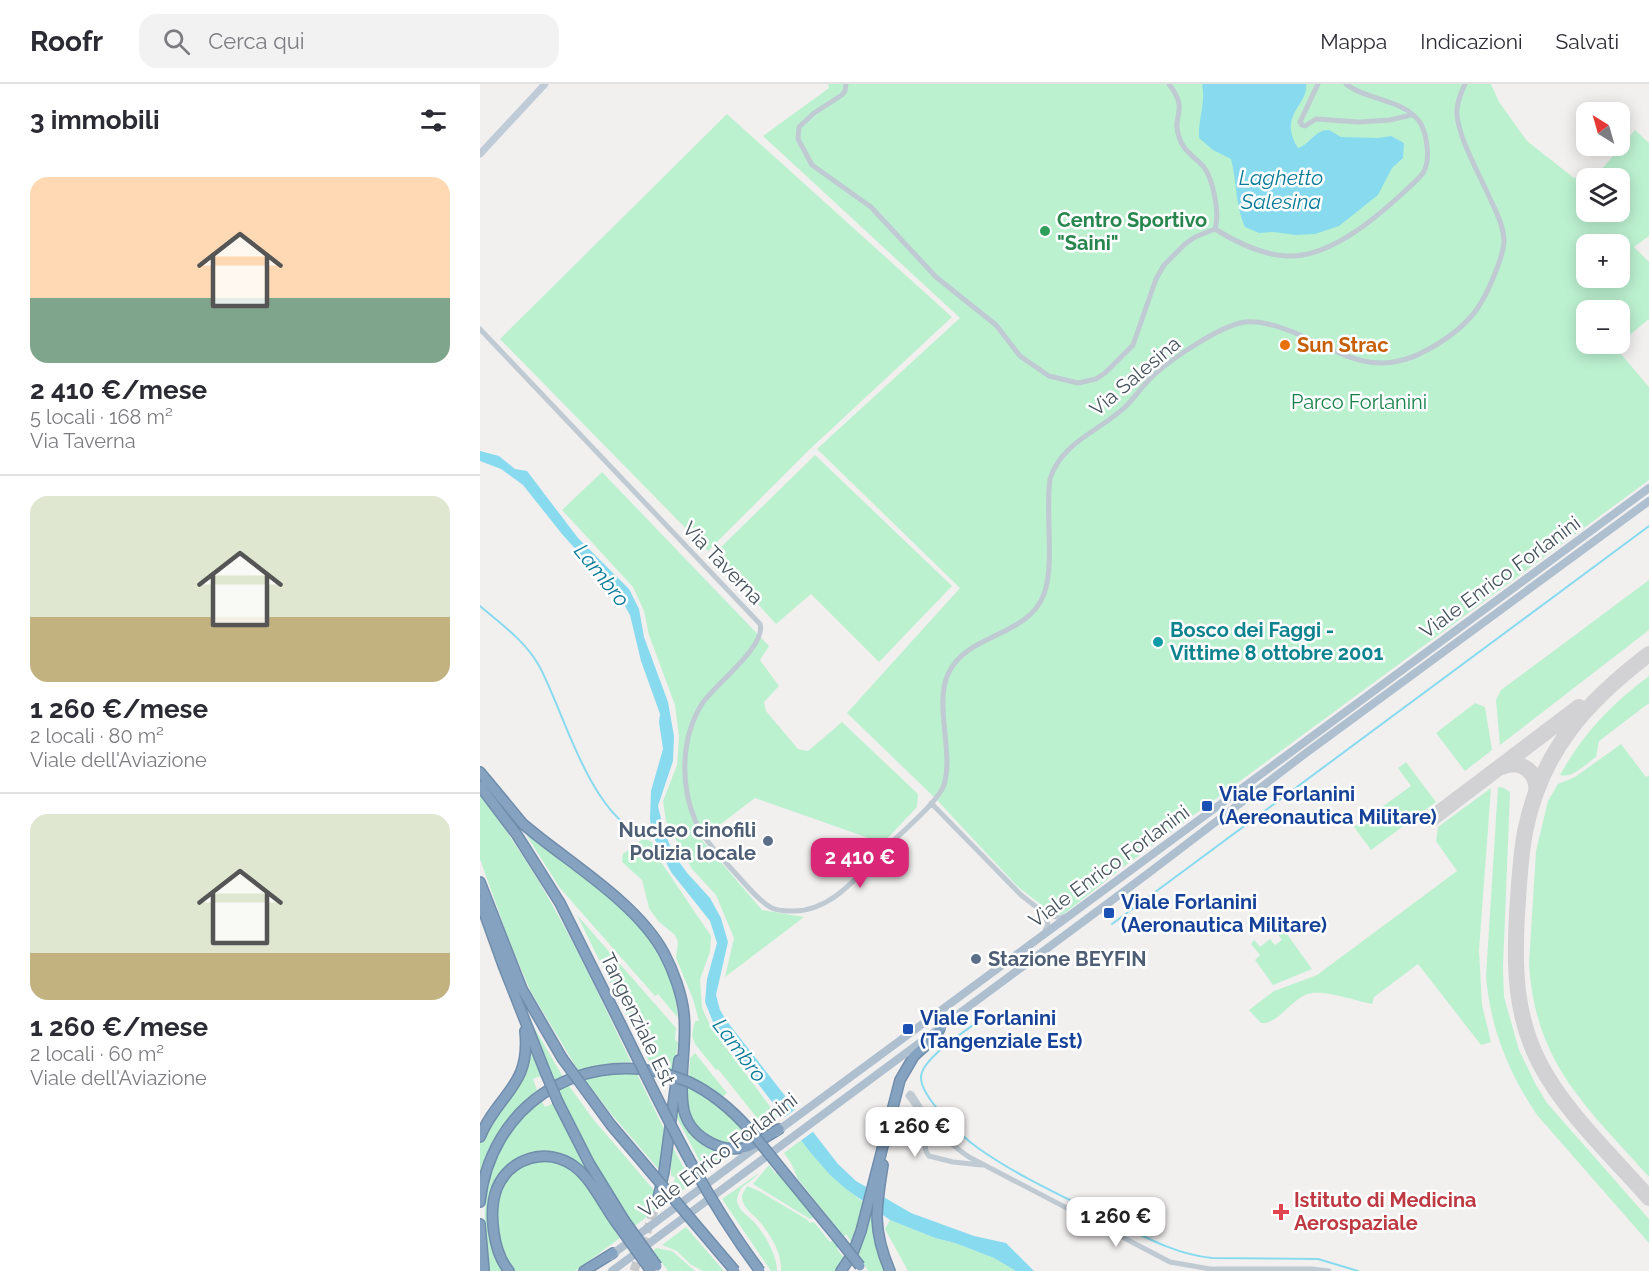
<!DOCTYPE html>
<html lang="it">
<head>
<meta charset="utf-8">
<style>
  :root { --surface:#fff; --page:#f2f2f3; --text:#2b2b33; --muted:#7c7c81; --line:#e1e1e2; --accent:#db2777 }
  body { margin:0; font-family:Raleway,sans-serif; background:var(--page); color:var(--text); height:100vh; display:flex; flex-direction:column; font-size:22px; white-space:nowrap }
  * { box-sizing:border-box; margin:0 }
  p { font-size:20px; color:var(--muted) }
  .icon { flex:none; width:33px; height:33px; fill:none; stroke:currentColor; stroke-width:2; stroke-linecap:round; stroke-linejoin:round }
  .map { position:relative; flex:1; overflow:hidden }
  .details { display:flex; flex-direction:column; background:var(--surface); width:480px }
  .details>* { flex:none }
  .needle { width:39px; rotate:323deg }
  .controls { position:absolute; left:1096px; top:18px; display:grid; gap:12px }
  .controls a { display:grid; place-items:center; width:54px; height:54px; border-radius:12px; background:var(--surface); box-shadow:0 3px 15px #0003; font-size:30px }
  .price { position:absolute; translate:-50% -51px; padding:0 14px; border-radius:12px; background:#fff; color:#222; font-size:20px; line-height:39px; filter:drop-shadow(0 2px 3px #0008) }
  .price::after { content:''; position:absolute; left:50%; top:36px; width:18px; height:14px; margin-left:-9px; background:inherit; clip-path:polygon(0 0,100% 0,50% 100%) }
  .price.active { background:var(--accent); color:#fff }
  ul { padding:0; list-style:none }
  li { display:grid; align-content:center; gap:12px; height:318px; padding:0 30px }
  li+li { border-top:2px solid var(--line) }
  li span { display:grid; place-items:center; height:186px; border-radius:18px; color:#555 }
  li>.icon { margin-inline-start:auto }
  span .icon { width:108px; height:108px; fill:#fffc; stroke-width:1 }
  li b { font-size:26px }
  h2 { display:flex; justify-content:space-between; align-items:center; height:72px; padding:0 30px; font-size:26px }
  header { display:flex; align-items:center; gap:36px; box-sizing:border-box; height:84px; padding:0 30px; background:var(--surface); border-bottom:2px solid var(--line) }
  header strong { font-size:28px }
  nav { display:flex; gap:33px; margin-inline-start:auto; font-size:21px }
  .search { width:420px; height:54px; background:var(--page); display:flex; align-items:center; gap:15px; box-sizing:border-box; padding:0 21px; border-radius:18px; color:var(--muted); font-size:22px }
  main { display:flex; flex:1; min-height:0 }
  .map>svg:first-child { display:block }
</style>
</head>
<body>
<header>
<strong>Roofr</strong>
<div class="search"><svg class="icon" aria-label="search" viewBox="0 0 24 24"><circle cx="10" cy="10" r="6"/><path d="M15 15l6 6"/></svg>Cerca qui</div>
<nav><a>Mappa</a><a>Indicazioni</a><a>Salvati</a></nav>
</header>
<main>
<section class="details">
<h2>3 immobili<svg class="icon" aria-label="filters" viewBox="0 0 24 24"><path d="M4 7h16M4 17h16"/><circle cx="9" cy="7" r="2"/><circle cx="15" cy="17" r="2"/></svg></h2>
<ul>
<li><span style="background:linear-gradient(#ffd9b3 65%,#7fa58c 0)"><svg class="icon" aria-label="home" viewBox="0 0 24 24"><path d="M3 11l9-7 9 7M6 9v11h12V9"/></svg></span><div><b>2 410 €/mese</b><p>5 locali · 168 m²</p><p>Via Taverna</p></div></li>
<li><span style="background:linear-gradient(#dfe7d0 65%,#c2b280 0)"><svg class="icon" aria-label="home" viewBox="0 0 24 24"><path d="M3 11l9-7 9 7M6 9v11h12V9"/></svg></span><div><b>1 260 €/mese</b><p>2 locali · 80 m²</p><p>Viale dell'Aviazione</p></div></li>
<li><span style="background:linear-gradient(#dfe7d0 75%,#c2b280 0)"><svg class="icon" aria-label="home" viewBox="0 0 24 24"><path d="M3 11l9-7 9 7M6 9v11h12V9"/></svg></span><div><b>1 260 €/mese</b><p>2 locali · 60 m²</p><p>Viale dell'Aviazione</p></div></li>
</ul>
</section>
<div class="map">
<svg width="1169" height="1187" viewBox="0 0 1169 1187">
  <rect width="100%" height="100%" fill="#f2efef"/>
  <path fill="#bcf1d0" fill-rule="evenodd" d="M348,0h663l8,18 28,39 47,37 27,-8 34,-40 14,13v93l-15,11 15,15v57l-29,24v-33h-33v34h32l-4,3 34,40v93l-527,388 -57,45 -6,2 -7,-2 -34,-26 -83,-89 -88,-85 113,-125 -143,-139 143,-131 -197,-182 66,-48zM1107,94h33v34h-33zM1107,160h33v34h-33z
    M247,30l225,203 -142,132 -102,102 -208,-212z
    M335,371l137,131 -73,76 -68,-68 -35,30 -63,-69z
    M122,388l167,174 -9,14 19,26 -15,16 2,9 32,38 10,2 34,-29 76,72 -1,13 -34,36 -128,-45 -54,41 61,71 42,7 -79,60 9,-39 -18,-43 -24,-26 -26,-48 -3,-20 14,-36 2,-28 -4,-32 -26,-70 -5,-24 -11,-24 -71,-77z
    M1169,496v50l-149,115 -4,-45 5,-10z
    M1169,592v27l-50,38 -3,16c-10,7 -24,22 -36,18 22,-40 52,-72 89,-99z
    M995,619l10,4 7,43 -27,21 -29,-38z
    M1141,660l25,33 3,-2v402c-63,-71 -114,-113 -120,-214l7,-112 12,-50 10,-17 17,-7z
    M926,678l30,40 -65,48 -17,-23 57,-41 -13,-18z
    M1018,703l6,1 6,4 -7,175 1,30 15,53 17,35 11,18 102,116v24l-112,-128c-29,-43 -47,-88 -51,-139z
    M1011,704l-12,162 3,55 9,37 -10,3 -63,-81 -44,33 -2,7c-16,-3 -49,-15 -64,-10 -17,5 -29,30 -47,29l-12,-13 25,-19 43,-16 140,-104 -21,-30 2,-14z
    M0,712c66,83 106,172 151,266l-25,2 -28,6 -47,-78 -21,-49 -30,-84z
    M49,750c66,50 142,93 149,184l-20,-24 -3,2 -95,-108 -33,-52z
    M163,755c13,2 14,8 16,20l52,77 -1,16 -10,27 2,29 10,21 66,88 -13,11 -47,-59 -2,1 -21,-26 -3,-9 3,-14h4l-6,-22 -17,-41 2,-16 -3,-7 -17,-14 -9,-13 -7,-28 -20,-18 1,-8z
    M97,831l99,113 -1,11 3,4 -5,28 -21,-4z
    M799,839l33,46 -39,16 -18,-25 5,-5 -9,-11 3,-4 6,7 10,-8 5,6 7,-5 -10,-14z
    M48,933l35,60 -9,4z
    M53,967l10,24 -10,4 4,11c-26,22 -50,50 -57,85v-32l4,-12 33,-44 8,-15 6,-20z
    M215,969l32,40 -6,5 -32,-21 1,-19z
    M156,988l30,61 -6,38 -52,-61 -25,-33 17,-4z
    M87,999l26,36 72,84 -30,23c-29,-38 -52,-82 -74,-126l1,-1 -5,-11z
    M205,1001c27,12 47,30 64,54 -4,2 -8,5 -12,6 -19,2 -44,-13 -49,-32 -2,-8 -2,-19 -3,-28z
    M61,1016l4,7 9,-4 56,101 -24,-31 -30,-20 -12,-1 -12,2 -40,40 13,77h-17c-8,-70 -5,-124 53,-171z
    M198,1018l10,25 48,26 -22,11 -2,-3 -4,3 2,3 -4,6 -30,-57z
    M321,1056l29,35 34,28 -10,36 -3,3 -5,-8 -2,3 -46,-58 -7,-16 -7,-10z
    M191,1060l21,39 -13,10 -9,-10 4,-1 1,-5 -4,-1z
    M60,1075l23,4 19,14 38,61 -45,33h-61c-16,-16 -23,-60 -14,-81 2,-6 9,-15 14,-19 6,-6 18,-9 26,-12z
    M289,1081l7,9 3,-2 37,45 -6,2 -57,-35z
    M279,1089l-7,7 -10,7c-3,5 -5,9 -5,14 2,11 12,15 18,22 10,12 22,32 22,48h-6l-49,-72z
    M267,1102l12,5 47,28 4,4 4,-1 16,20 5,-3 5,5 -3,5 7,9 -8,13h-55c1,-18 -10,-35 -21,-49 -8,-10 -18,-13 -18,-27z
    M390,1129l2,1 3,24 12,33h-19l-11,-20z
    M410,1136l45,18 20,5 39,15 22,13h-108l-23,-42z
    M206,1143l38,44h-21l-13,-7 -13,-13 -15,-6z
    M176,1164l16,3 23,20h-27l-15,-20z"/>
  <path fill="#88dbef" d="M722,0h104c3,21 -29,31 -8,64 13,-4 16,-18 31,-18l12,7 37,1 13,-2 13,7 -1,15 -11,10 -14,27 -39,31 -24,8 -19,1 -23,-3 -14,1 -14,-6c-10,-22 -8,-45 -14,-68l-18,-9 -14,-12c-1,-20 7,-35 3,-54z
    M0,367l19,5 16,13 12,2 51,67 51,51 10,20 5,28 24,65 6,34 -1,25 -15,45 6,25 10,24 14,19 22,24 11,20 7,24 -12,53 4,15 6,10 112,144 18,17 55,32 63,23 32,7 28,28h-18l-22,-13 -39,-15 -20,-5 -45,-18 -44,-31 -16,-14 -20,-23 -95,-125 -10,-25 2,-23 10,-36 -7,-22 -39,-49 -19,-38 -2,-15 1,-28 12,-42 -4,-27 1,-8 -19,-53 -11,-46 -8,-14 -60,-67 -39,-49 -22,-16 -21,-8z"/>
  <path fill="#f2efef" d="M317,1024l17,23 -15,11 -17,-23z"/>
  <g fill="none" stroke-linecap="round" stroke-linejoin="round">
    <path stroke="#88dbef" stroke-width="2" d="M0,522c21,18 44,34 58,58 24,40 57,172 115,170
      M632,840l537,-398
      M509,930c-16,12 -69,44 -68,64 0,19 41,59 57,70 38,27 82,47 124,68 36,17 70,38 110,42l106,1 40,12"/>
    <path stroke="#d2d2d4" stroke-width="16" d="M1169,570c-63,48 -108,97 -124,178 -5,27 -6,54 -8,82 -3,53 -2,102 23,150 25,48 73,93 109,134
      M1022,683c19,-9 37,6 34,26
      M951,735l148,-112"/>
    <path stroke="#c7c8ca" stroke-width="9" stroke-dasharray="9 4.5" stroke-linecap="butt" d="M154,1187l24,-73"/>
    <g stroke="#708eac" stroke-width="12">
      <path id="highway" d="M0,688l43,52 11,9c42,34 104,72 130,120 9,17 18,41 20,61 3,30 -5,61 -1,91 3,29 36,50 64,42 11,-4 22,-12 32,-18
        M0,702l37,49 43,68 60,120
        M0,798l42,107 40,69
        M0,817l23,64 43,109
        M209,998c23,11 43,28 60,47
        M78,1018l31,61 35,57
        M0,1053c18,-44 51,-50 45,-106
        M403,1081c-7,44 -11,64 7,106
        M302,1086l59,72
        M178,1114l6,-26 15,-112
        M0,1118c10,-94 95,-152 187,-128
        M0,1140l4,45
        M29,1187c-16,-19 -21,-60 -12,-83 13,-31 51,-41 77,-22 19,14 30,41 44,59
        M104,1187l29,-18
        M361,1187l12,-18 8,-22 39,-151 14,-24 23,-21 3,-7"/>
    </g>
    <path stroke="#bfcad2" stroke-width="5" d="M366,0l-1,7 -3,4 -28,18 -15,14 -1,12 14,26 59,42 65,70 60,48 24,31 29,20 29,7 18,-4 9,-6 28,-28 23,-66 8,-14 21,-21 10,-7 20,-8c5,-16 -2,-51 -12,-63 -9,-10 -20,-15 -24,-29 -8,-23 11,-25 -10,-53
      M838,0l-18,38 2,3 3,1 11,-7 43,3 31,-2 21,-5
      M735,145c21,13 46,26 72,27 42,2 88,-37 117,-64 6,-6 14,-12 19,-19 8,-12 4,-37 -2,-49 -15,-25 -54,-23 -75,-40
      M0,245l280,295c7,22 -46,61 -58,80 -21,33 -22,80 -7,116 9,21 27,38 42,55 10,11 20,24 33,32 6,4 15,4 22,4 41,1 69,-39 96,-65 14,-14 50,-44 56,-61 10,-33 -10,-80 4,-111 19,-42 80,-36 96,-80 11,-30 1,-81 6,-115 11,-36 49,-48 74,-71 11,-10 19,-24 31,-34 18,-16 61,-45 85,-51 17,-4 37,3 53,9 50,21 82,48 136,17 18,-10 36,-23 48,-40 10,-14 26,-51 27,-67 0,-14 -6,-27 -12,-39 -10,-24 -34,-65 -35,-89 -1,-10 4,-21 8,-30
      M451,719l90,92 23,18 15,5 7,-2
      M564,829l4,11 -3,7
      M448,1035l-16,-25 -2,-1 -2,3c17,23 37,45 61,61l201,105 40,7h102l17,2
      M456,1045c-6,8 -16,17 -7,27l24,6 28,3"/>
    <path stroke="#bfcbd7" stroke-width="7" d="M0,70l65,-70"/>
    <path stroke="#aebfcf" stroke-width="8" d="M296,1048l873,-644
      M130,1172l149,-111
      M132,1187l534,-396 160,-122 343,-252"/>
    <use href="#highway" stroke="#85a3c0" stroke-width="9"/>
    <g stroke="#708eac" stroke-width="12" stroke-linecap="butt">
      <path id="highway-bridge" d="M140,939c42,85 82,171 140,248
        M82,974l49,67 124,146
        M66,990l12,28
        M187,990l22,8
        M269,1045l33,41
        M144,1136l33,46
        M138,1141l33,46
        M361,1158l19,24"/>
    </g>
    <use href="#highway-bridge" stroke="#85a3c0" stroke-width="9"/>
  </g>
  <circle fill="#2e9e5b" stroke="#fff" stroke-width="2" cx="565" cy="147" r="6"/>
  <circle fill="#e8710a" stroke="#fff" stroke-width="2" cx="805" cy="261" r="6"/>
  <circle fill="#0f9aa8" stroke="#fff" stroke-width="2" cx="678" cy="558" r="6"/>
  <g fill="#1a4fb4" stroke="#fff" stroke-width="2">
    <rect x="721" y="716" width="12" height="12" rx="3"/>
    <rect x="623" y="823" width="12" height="12" rx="3"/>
    <rect x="422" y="939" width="12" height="12" rx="3"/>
  </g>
  <g fill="#5c6f8a" stroke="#fff" stroke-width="2">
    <circle cx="288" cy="757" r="6"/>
    <circle cx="496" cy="875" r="6"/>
  </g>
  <path fill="#e0444e" stroke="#fff" stroke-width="2" d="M798 1119h6v6h6v6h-6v6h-6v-6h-6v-6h6z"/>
  <g text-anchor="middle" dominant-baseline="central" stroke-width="5" stroke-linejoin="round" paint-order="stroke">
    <g font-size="20" font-weight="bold" fill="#27864d" stroke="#fff" text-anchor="start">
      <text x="577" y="136">Centro Sportivo<tspan x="577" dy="23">"Saini"</tspan></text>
    </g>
    <g font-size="20" font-weight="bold" fill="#c56008" stroke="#fff" text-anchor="start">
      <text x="817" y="261">Sun Strac</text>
    </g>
    <g font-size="20" fill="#46535d" stroke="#fff">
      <text transform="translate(655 292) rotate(-40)">Via Salesina</text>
      <text transform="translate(243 479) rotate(46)">Via Taverna</text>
      <text transform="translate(1020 493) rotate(-36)">Viale Enrico Forlanini</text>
      <text transform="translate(629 782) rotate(-36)">Viale Enrico Forlanini</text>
      <text transform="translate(158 935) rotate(64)">Tangenziale Est</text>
      <text transform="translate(238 1071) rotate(-37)">Viale Enrico Forlanini</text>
    </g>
    <g font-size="20" fill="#148249" stroke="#fff">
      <text x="879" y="318">Parco Forlanini</text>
    </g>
    <g font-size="20" font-weight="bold" fill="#0d838f" stroke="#fff" text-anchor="start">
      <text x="690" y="546">Bosco dei Faggi -<tspan x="690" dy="23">Vittime 8 ottobre 2001</tspan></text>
    </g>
    <g font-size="20" font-weight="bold" fill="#164399" stroke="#fff" text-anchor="start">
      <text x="739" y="710">Viale Forlanini<tspan x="739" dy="23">(Aereonautica Militare)</tspan></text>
      <text x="641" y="818">Viale Forlanini<tspan x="641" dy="23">(Aeronautica Militare)</tspan></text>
      <text x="440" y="934">Viale Forlanini<tspan x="440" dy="23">(Tangenziale Est)</tspan></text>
    </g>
    <g font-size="20" font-weight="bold" fill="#4e5e75" stroke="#fff" text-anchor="end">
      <text x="276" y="746">Nucleo cinofili<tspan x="276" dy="23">Polizia locale</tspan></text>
      <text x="508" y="875" text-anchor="start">Stazione BEYFIN</text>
    </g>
    <g font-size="20" font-weight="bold" fill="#be3a42" stroke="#fff" text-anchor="start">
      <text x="814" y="1116">Istituto di Medicina<tspan x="814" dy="23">Aerospaziale</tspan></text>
    </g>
    <g font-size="21" font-style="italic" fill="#087c98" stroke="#fff">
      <text x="801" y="93">Laghetto<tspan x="801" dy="24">Salesina</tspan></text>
      <text transform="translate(122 491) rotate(51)">Lambro</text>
      <text transform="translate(260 966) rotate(53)">Lambro</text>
    </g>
  </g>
</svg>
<div class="controls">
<a><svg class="needle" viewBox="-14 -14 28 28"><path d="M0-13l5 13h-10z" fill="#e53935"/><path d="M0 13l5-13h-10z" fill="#7c7c81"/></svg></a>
<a><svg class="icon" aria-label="layers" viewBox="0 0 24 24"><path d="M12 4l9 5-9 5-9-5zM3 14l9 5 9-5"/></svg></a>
<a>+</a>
<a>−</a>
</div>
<b class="price active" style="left:380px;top:805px">2 410 €</b>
<b class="price" style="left:435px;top:1074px">1 260 €</b>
<b class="price" style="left:636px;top:1164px">1 260 €</b>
</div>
</main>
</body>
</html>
